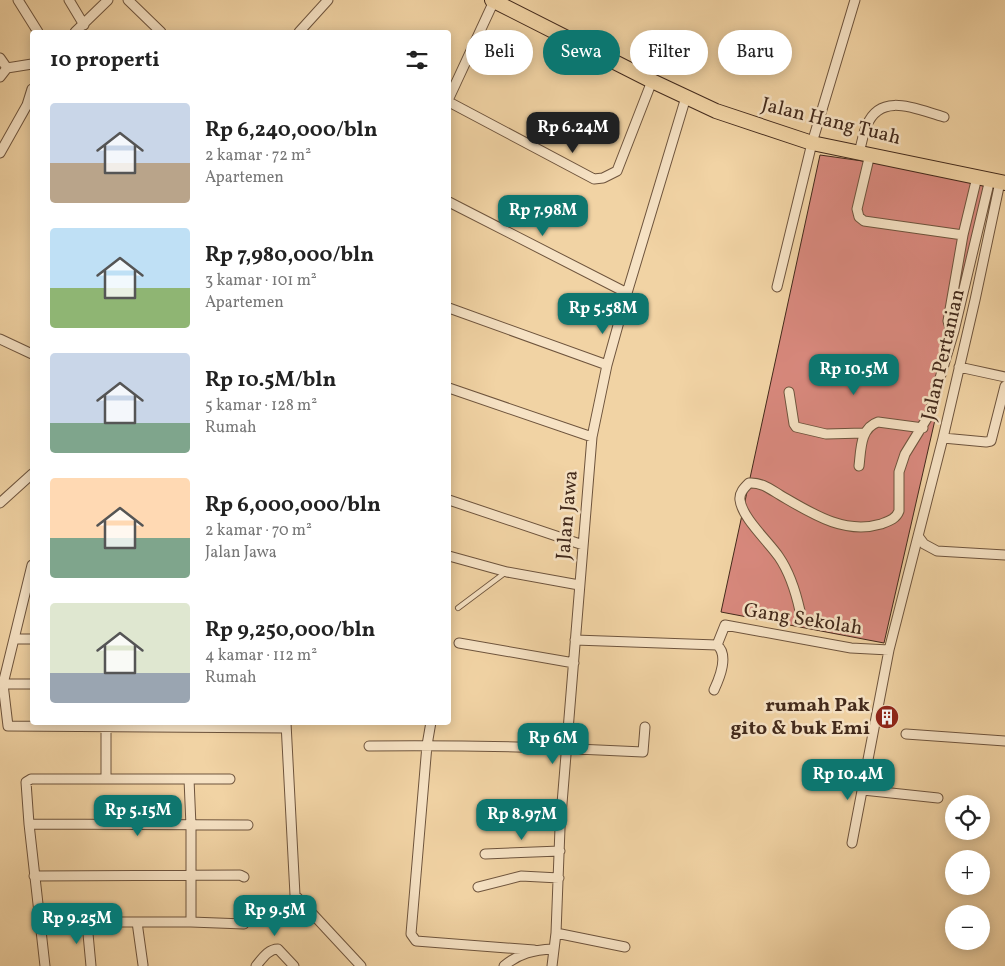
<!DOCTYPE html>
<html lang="id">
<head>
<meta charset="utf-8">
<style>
  :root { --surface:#fff; --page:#f6f6f6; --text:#222; --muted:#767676; --accent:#0f766e }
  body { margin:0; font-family:Vollkorn,serif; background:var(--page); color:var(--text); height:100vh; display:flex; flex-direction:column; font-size:19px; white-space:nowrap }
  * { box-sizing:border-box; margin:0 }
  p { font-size:16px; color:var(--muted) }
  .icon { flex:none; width:28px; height:28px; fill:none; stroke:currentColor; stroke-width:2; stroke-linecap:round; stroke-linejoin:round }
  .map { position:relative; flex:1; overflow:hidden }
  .side { position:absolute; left:30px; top:30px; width:421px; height:695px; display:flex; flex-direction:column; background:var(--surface); border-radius:5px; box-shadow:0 2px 12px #0003 }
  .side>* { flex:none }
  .banner { position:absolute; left:466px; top:30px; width:464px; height:45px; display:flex; gap:10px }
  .buttons { position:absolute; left:945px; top:795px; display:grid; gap:10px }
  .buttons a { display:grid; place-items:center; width:45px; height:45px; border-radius:50%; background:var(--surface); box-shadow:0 2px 12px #0003; font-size:25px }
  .price { position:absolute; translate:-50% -42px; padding:0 11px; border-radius:10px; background:var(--accent); color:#fff; font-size:16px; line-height:32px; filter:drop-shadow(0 1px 2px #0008) }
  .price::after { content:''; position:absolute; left:50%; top:30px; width:15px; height:11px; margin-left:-8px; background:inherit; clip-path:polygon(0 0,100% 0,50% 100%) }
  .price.active { background:#222; color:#fff }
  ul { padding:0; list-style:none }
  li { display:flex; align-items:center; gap:15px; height:125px; padding:0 20px }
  li span { display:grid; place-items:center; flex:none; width:140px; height:100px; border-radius:5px; color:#555 }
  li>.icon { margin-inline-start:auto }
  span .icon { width:60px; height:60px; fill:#fffc; stroke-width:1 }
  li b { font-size:21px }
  h2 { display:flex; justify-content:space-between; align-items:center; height:60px; padding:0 20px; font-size:21px }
  .pill { padding:0 18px; border-radius:22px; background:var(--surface); box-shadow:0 2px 12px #0003; font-size:18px; line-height:45px }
  .pill.active { background:var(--accent); color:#fff }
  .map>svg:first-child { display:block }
</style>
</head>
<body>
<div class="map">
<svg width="1005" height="966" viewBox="0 0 1005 966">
  <rect width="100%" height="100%" fill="#f1d3a4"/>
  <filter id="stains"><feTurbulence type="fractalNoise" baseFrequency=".004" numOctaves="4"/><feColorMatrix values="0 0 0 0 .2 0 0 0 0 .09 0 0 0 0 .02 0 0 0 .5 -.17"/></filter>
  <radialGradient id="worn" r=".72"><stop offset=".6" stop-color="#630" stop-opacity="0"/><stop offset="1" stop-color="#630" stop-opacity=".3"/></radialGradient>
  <path fill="#d9897e" stroke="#42291b" d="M820,155l170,24 -106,464 -163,-31z
    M883,710l11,1 -2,12h-11z"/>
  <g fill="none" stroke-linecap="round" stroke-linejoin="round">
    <g stroke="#6e543d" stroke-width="6">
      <path id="service" d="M458,608l48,-36"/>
    </g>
    <g stroke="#6e543d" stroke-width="11">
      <path id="minor" d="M18,0l20,32
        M69,0l15,25
        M128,0l33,32
        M75,32l33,-32
        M299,32l29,-32
        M0,58l7,10
        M0,77l7,-9 25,-4
        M449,98l45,-97
        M449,102l145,77 9,-1 14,-7 35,-90
        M859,152c3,-9 4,-19 8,-27 14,-34 51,-15 77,-8
        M0,153l27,-48 5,-16
        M870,154l-13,55 2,8 5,4 99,14
        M449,202l178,91
        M777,287l35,-144 43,-143
        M449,308l158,57
        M954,331l-4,-3 -2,-7 15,-86 14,-58
        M0,339l32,15
        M959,367l46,10
        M449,388l143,49
        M789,392l5,32 2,3 30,7 38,-1
        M943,438l43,4 5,-1 14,-55
        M859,466c2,-16 1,-38 19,-44l45,6
        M449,500l134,45
        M0,503l32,-29
        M918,536l6,8 13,7 68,4
        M449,556l58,16 72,13
        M32,565l-29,119 5,42 278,2
        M800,611c-4,-18 -10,-38 -21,-54 -10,-15 -37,-39 -39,-57 -1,-7 4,-12 9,-17 12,-1 21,6 31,12 31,18 64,40 101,29 8,-3 15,-5 18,-13v-39l6,-18 24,-39 25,-84 36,-152
        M14,639h18
        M575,640l142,5 8,-20 126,23 38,2
        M459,643l115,20
        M3,684h29
        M714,690c6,-13 15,-35 3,-45
        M431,722l-4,23 -16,189 5,7 118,9
        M286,723l9,172 66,71
        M906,734l99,7
        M369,746c92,-1 183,1 274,6l2,-25
        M106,778v-51
        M189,779l2,47v96
        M863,790l75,8
        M29,824l219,1
        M852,843l37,-193 54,-212 32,-138 25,-118
        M485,854l75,-3
        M34,876l206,-1 4,2
        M478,887l43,-11 38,2
        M39,922h152l53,2
        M137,922l6,43
        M87,923l4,43
        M556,933l69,14
        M45,966l-16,-142 -3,-42 5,-3h199
        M256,966c6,-7 12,-17 22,-17l16,17
        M504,966c15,-13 30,-16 49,-17
        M552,966l4,-33 4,-105 32,-391 15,-72 20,-72 59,-196"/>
    </g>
    <g stroke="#42291b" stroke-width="16">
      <path id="primary" d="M492,0l160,81 64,30 96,32 193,40"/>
    </g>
    <use href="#service" stroke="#f6e2c4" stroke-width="4.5"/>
    <use href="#minor" stroke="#f6e2c4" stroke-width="9"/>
    <use href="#primary" stroke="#f1d3a4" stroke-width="14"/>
  </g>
  <defs>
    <g id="building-disc" transform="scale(1.25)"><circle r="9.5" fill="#8f2418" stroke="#f6e2c4"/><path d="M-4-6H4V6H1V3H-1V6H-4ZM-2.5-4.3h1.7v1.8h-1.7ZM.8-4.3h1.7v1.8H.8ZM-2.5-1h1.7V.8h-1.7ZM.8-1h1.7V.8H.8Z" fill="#fff"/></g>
  </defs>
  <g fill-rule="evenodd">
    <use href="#building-disc" x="887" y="717"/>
  </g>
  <g text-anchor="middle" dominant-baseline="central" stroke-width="5" stroke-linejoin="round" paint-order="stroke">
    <g font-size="20" fill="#42291b" stroke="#f6e2c4">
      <text transform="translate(831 122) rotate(14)">Jalan Hang Tuah</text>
      <text transform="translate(944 355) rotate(-77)">Jalan Pertanian</text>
      <text transform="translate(568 515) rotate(-85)">Jalan Jawa</text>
      <text transform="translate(803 620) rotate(9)">Gang Sekolah</text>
    </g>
    <g font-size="20" font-weight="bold" fill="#42291b" stroke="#f6e2c4" text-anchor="end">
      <text x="870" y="706">rumah Pak<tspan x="870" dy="23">gito &amp; buk Emi</tspan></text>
    </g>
  </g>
  <rect width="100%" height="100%" filter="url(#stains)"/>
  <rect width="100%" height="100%" fill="url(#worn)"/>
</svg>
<div class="buttons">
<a><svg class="icon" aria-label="locate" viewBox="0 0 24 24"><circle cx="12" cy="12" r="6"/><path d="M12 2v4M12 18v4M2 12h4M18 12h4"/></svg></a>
<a>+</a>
<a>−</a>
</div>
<b class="price active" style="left:573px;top:154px">Rp 6.24M</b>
<b class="price" style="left:543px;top:237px">Rp 7.98M</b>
<b class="price" style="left:603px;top:335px">Rp 5.58M</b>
<b class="price" style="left:854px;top:396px">Rp 10.5M</b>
<b class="price" style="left:553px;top:765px">Rp 6M</b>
<b class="price" style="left:848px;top:801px">Rp 10.4M</b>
<b class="price" style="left:138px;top:837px">Rp 5.15M</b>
<b class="price" style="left:522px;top:841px">Rp 8.97M</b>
<b class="price" style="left:275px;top:937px">Rp 9.5M</b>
<b class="price" style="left:77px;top:945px">Rp 9.25M</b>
<div class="banner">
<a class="pill">Beli</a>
<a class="pill active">Sewa</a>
<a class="pill">Filter</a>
<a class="pill">Baru</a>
</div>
<section class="side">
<h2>10 properti<svg class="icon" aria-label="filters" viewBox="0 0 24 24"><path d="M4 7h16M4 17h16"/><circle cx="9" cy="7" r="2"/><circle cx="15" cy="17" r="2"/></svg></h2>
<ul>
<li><span style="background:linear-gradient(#c9d6e8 60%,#b9a48a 0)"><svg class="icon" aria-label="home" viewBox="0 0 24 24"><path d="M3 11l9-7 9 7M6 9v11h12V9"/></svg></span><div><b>Rp 6,240,000/bln</b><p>2 kamar · 72 m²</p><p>Apartemen</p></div></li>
<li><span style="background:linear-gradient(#bfe0f5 60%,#8fb573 0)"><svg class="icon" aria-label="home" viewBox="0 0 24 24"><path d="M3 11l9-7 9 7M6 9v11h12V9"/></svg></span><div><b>Rp 7,980,000/bln</b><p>3 kamar · 101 m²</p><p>Apartemen</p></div></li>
<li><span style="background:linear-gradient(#c9d6e8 70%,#7fa58c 0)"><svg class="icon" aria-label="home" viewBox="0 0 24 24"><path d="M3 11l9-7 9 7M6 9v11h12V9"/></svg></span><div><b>Rp 10.5M/bln</b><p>5 kamar · 128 m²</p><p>Rumah</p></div></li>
<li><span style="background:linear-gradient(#ffd9b3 60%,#7fa58c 0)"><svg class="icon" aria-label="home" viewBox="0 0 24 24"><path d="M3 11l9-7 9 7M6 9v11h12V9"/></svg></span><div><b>Rp 6,000,000/bln</b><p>2 kamar · 70 m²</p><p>Jalan Jawa</p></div></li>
<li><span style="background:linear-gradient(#dfe7d0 70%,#9aa5b1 0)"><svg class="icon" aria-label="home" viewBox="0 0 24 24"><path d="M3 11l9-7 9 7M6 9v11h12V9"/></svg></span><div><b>Rp 9,250,000/bln</b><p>4 kamar · 112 m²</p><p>Rumah</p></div></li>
</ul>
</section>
</div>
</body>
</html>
